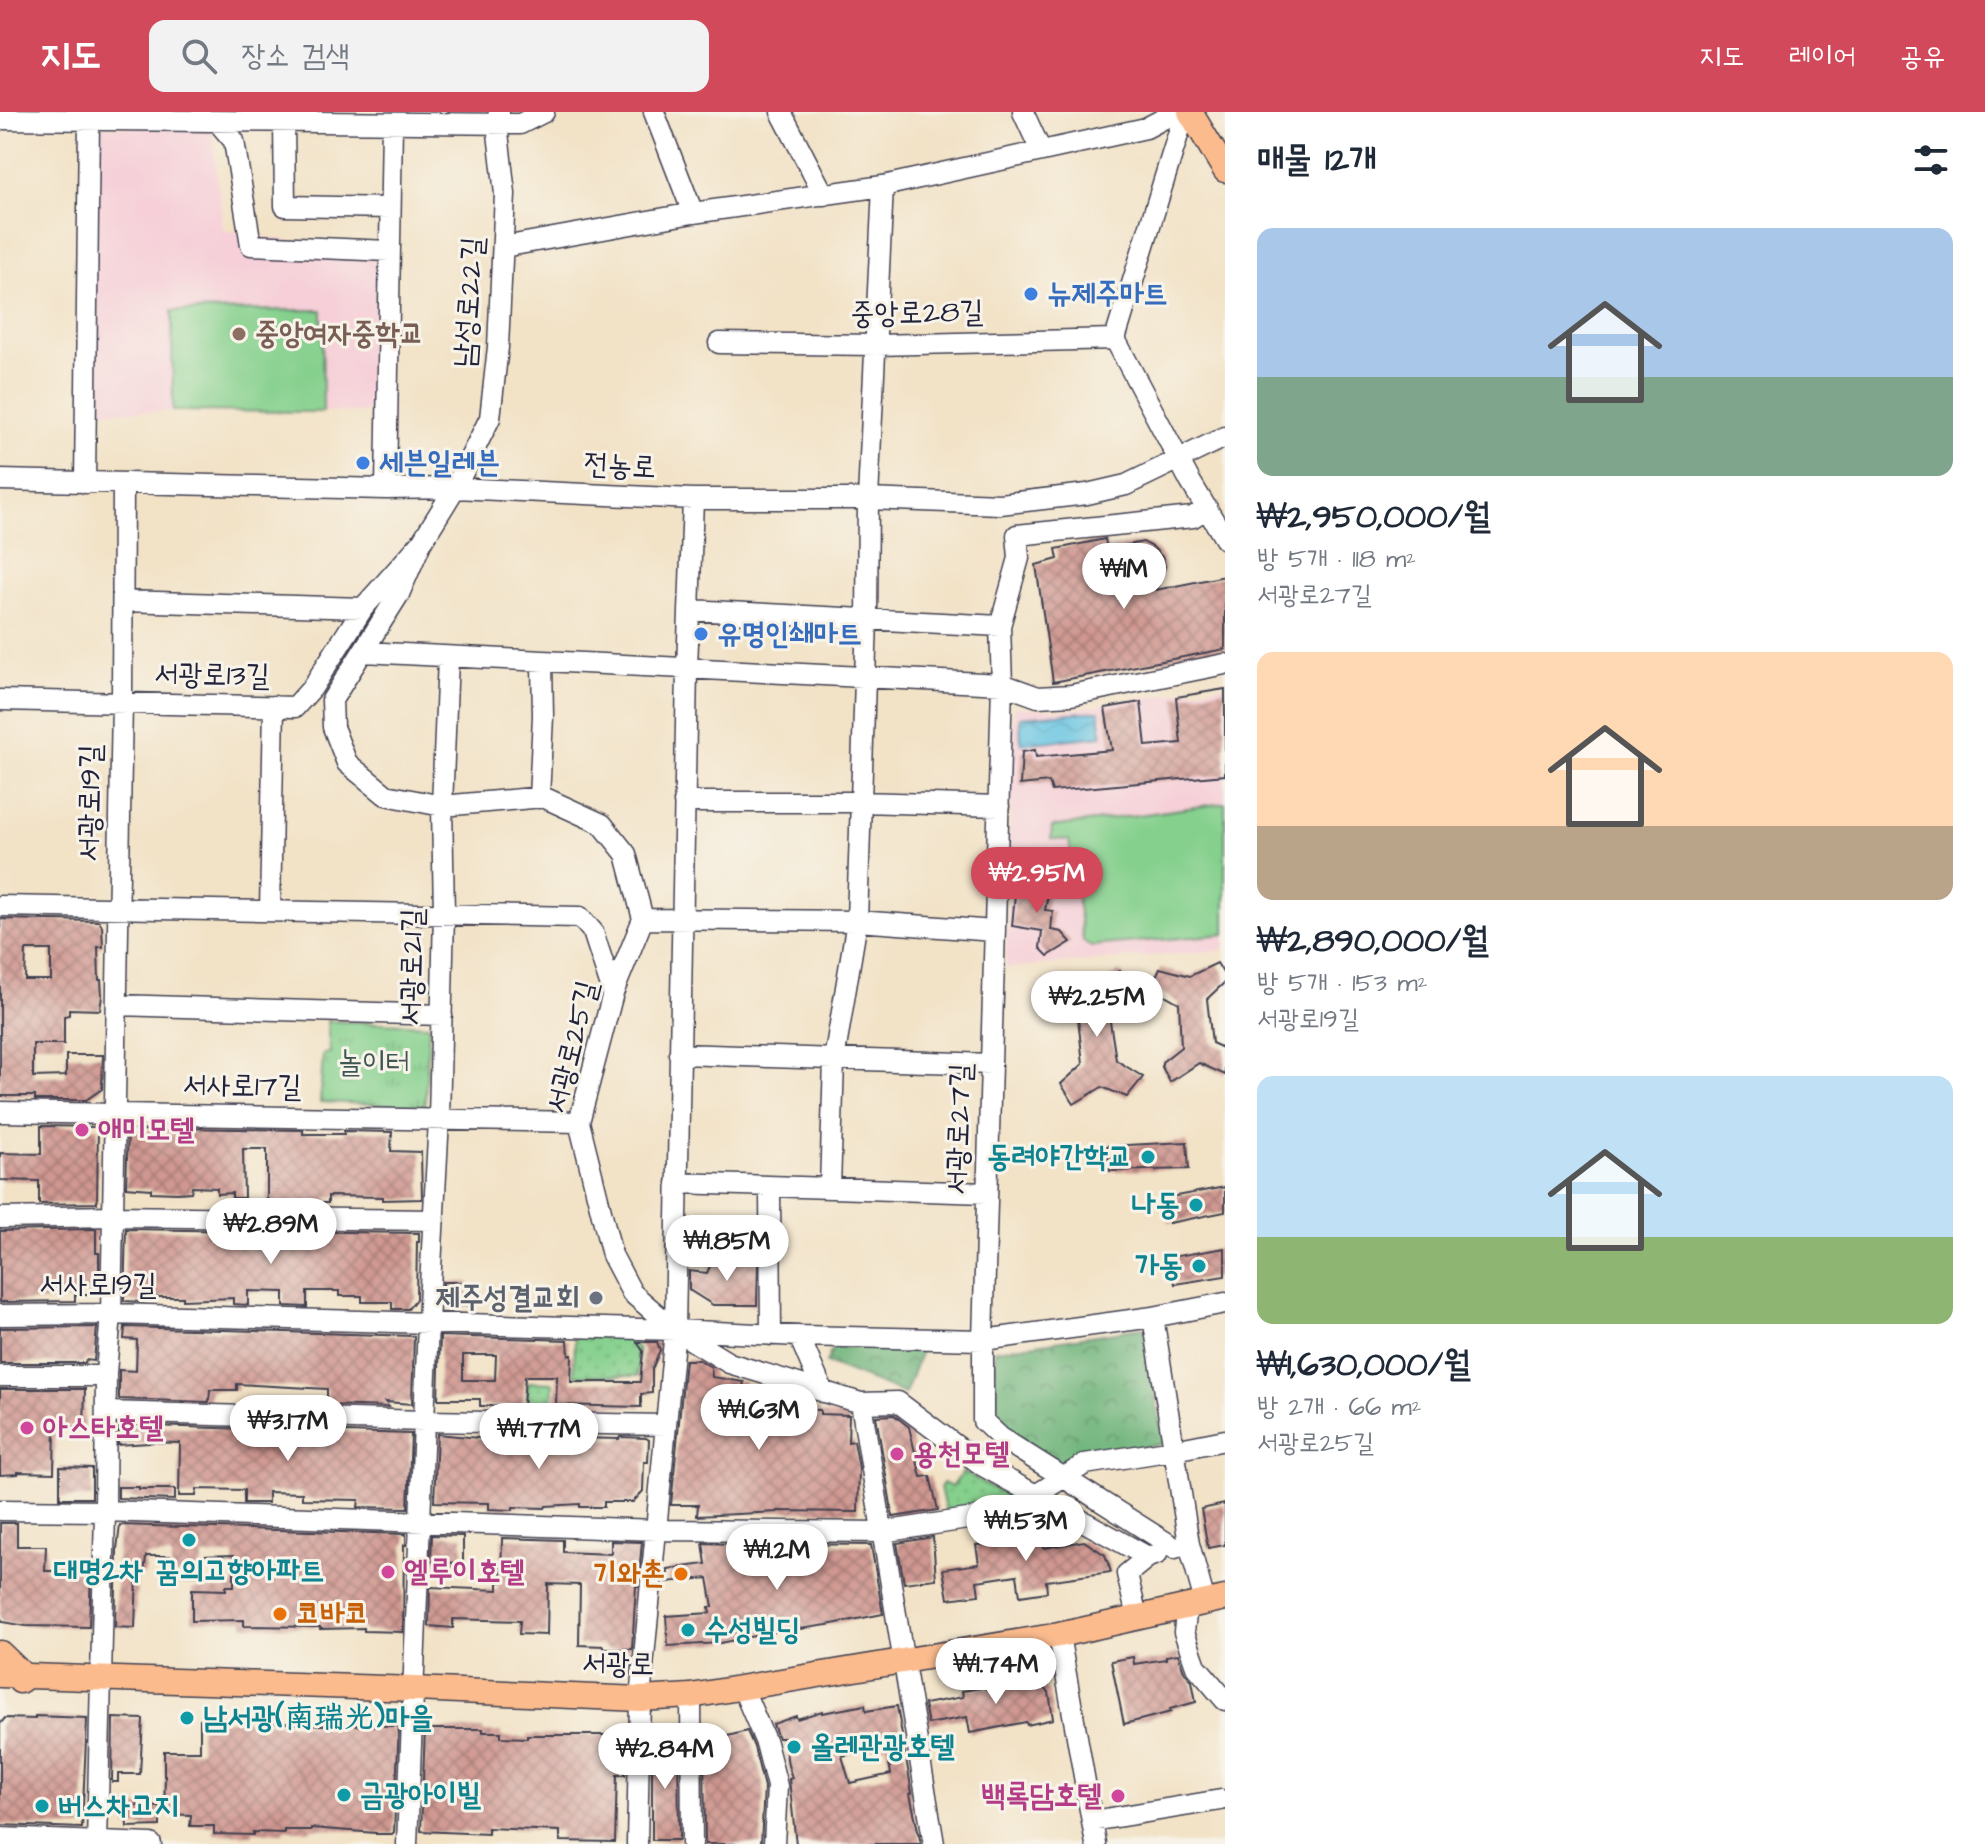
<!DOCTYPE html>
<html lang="ko">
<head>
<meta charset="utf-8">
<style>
  :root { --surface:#fff; --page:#f2f2f3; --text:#1f2937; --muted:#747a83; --accent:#d1495b }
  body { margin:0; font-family:"Architects Daughter","LXGW WenKai TC","Poor Story",sans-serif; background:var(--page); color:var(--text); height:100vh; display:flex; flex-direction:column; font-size:30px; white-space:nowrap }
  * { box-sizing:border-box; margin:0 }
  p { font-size:26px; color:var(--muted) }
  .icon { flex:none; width:44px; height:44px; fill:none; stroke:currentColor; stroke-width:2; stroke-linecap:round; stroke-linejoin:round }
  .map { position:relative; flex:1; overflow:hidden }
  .drawer { display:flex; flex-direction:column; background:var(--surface); width:760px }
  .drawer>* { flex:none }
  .price { position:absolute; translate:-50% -68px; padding:0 18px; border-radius:28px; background:#fff; color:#222; font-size:26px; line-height:52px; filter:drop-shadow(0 2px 4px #0008) }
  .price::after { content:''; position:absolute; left:50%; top:48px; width:24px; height:18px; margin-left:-12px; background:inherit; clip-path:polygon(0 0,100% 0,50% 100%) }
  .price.current { background:var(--accent); color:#fff }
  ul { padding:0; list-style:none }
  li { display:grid; align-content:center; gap:16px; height:424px; padding:0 32px }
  li span { display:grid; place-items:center; height:248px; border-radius:16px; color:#555 }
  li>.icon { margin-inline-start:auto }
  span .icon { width:144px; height:144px; fill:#fffc; stroke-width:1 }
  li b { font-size:34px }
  h2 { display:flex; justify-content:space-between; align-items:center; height:96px; padding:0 32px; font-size:34px }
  header { display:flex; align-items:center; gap:48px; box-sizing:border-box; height:112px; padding:0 40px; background:var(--accent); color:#fff }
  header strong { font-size:38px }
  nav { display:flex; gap:44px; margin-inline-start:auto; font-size:28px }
  .search { width:560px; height:72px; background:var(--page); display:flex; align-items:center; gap:20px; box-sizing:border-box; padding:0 28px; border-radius:16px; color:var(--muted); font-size:30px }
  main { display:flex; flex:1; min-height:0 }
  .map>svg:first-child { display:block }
</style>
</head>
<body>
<header>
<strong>지도</strong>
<div class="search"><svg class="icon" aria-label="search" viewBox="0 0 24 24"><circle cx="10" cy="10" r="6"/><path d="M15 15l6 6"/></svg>장소 검색</div>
<nav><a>지도</a><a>레이어</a><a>공유</a></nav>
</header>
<main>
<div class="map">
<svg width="1225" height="1732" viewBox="0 0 1225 1732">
  <defs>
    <pattern id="grass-dots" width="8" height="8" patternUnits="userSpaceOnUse" patternTransform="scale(2)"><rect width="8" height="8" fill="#85d08d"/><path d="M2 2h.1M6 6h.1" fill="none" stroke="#73b27b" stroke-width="1.8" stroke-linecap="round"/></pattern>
    <pattern id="forest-crowns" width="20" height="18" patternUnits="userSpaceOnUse" patternTransform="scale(2)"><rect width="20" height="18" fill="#6cb278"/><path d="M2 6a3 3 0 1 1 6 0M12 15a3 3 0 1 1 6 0" fill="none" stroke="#589064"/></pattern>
    <pattern id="park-tufts" width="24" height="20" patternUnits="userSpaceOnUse" patternTransform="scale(2)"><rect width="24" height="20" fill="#85d08d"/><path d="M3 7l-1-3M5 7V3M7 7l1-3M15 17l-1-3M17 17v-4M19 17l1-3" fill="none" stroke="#73b27b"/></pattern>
    <pattern id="water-waves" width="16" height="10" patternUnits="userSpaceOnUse" patternTransform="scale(2)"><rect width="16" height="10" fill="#65c4e3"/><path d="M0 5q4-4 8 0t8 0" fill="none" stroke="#57a8c4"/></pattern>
    <pattern id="building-cross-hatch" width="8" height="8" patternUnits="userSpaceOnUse" patternTransform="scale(2)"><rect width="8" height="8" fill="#d09891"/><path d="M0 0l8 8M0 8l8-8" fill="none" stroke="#a87c78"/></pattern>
  </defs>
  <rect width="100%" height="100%" fill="#f7f3e8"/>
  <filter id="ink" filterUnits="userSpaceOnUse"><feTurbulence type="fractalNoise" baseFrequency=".0125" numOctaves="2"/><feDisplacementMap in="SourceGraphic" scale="16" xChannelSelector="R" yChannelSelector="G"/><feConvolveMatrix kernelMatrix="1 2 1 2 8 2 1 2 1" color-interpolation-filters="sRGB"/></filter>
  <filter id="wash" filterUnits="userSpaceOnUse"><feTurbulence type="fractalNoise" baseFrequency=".006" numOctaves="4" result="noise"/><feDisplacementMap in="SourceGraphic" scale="32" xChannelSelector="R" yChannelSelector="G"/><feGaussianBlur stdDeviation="1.8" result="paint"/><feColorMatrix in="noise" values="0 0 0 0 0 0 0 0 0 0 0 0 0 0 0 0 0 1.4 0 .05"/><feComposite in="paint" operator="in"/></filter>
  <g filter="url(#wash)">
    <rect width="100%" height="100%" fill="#f2e2c6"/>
    <path fill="#f6cfd8" d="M95,14l117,3 11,101 166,27 -7,155 -291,-1z
      M1225,573v265l-219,18 8,-261 54,3z"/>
    <path fill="url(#grass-dots)" stroke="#547964" stroke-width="2" d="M575,1223l55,1 8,15v25l-64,-1z
      M528,1270l25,1 -1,33h-25z
      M963,1360l48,26 -7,9 -58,6 -6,-25 3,-5 9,4z"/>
    <path fill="url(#forest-crowns)" stroke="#476a5a" stroke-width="2" d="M1143,1216l21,116 -80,12 -25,11 -64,-50v-67z
      M833,1235l89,1 -17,46 -79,-31z"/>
    <path fill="url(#park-tufts)" stroke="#547964" stroke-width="2" d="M327,909l102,4 -4,81 -105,-4 3,-48 7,-1z"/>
    <path fill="#85d08d" stroke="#547964" stroke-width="2" d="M322,198l1,102 -150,-1 -1,-100z
      M1225,691v131l-134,12 -8,-5 -14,-101 -18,-1 1,-12z"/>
    <path fill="url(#water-waves)" stroke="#44738f" stroke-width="2" d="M1099,599l3,25 -81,8 -1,-27z"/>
    <g id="blocks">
      <path fill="url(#building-cross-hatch)" fill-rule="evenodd" d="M1105,427l2,10 36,-7 10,5 10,11 2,9 -9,23 69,-14v73l-172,33 -17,-117 22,-6 -2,-10z
        M1225,577v86l-173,16 -3,-9 -29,3 2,-33 13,-2 1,7 76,-7 -7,-42 36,-6 5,44 35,-3 -5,-46z
        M1027,766l7,6 15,6 -4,20 8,1 -2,19 11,2 9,10 -23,14 -8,-8 2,-17 -30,-5 4,-43z
        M0,807l99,2 3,5 1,21h-5l1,33h2l1,16 -2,14 -31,-1v6l-5,1v28h-31v33l33,-1v-21h37l-1,34 -16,11h-51v-4h-35zM26,838h25v30h-26z
        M1217,851l8,13v6l-18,17 5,44 13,6v26l-26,-12 -29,19 -8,-15v-5l19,-15 -2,-44 -28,-16 9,-19 30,8z
        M1120,859l11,20 -23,18 8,51 27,17 -16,20 -25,-10 -28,17 -13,-20 22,-20 -6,-55 -21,-13 8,-18 29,10z
        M41,1014l57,1 -1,76 -58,1v-23l-39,-1v-27l41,1z
        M181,1016l122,2v4h41v-3l48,1 -1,19 30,1 1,47 -39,1v-3l-55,-1v7h-20v2h-41v-56h-24l1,49h-12v-5l-15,1v-6l-25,-1 -1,5 -14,1 -26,-1v-3l-25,-2 2,-57 53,1z
        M1187,1030l2,27 -79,2 -3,-25z
        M1225,1075v25l-56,11 -4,-25z
        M96,1117v24h3v34l-10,8h-14v6l-75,1v-71z
        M126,1117l119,2 1,16 21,-1v-15l152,2v9h-2l-1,57 -8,10h-16v-7h-30v-6h-23v-5h-32v16l-23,-1v-14l-36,-1v14l-15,-1v-6l-50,2v-3h-38l-1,5 -20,-1z
        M1225,1136v28l-50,8 -4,-27z
        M727,1149l31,1 -1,43h-44l-24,-15v-19l18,2 5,-11z
        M443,1170h26l-2,24h-20l-5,-4z
        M97,1215l-3,34 -8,-1 -1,3h-85v-35z
        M125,1215l289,9 -2,68 -27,-2 4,5 -62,-2v-16l-90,-5v6h-27l-1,12 -90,-3v-29l17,1 1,-31 -13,-1z
        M440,1224l128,4 1,15h3l-1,27h69l3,-31 -6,-9h20l3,8 -8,19v24l-11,1v13l-85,-2 1,-29h-32l-2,30h-43v-7h-42zM463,1243h33l-1,25h-32z
        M685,1248h14l12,7 1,10 32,5 -1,4 23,8v7l27,1v7l27,1v4l29,1 -1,27 6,-1 5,27 -1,44 -81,-1v1l-80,4 1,-11h-27z
        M0,1277h85l-1,38 -29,-1 -1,47 -36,-1v2l-18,1z
        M894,1303l15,12 12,50 9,-1 8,34 -45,7 -17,-101z
        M119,1313l292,9 -3,74 -50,-1 1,-7 -57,-1v-6l-34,-1v11h-24v-13l-47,-1 -1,7h-17l1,-53 -31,-1v1l-31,2z
        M437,1322l52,5v-3l130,3 1,-2 26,1 3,2 -1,22h-4l-1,29 -10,11h-29v5h-24v-3l-34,2 -1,2 -32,-1v3l-24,-1v-6l-55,-1z
        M60,1355l32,1v30h-32z
        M118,1375h21v2h36v11l-57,-2z
        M1225,1392v41l-17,3 -7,-39z
        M1027,1404l2,6 10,-2 5,28 40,-7 21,14 6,17 -65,9 1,11 -27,4 -3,-21 -40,6 2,14 -31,4 -5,-30 36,-5 -3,-19 15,-1 29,-7 -4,-14z
        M0,1411h17v23h29l-1,25h46l-2,56 -63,-1 -23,-4 -3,-5z
        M120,1413l286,9v11h-2l-1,87 -39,-1v-3l-44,1v-2l-76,-1v-6l-52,1v-32l34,1v-4h8v-31l-31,1 -3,20 -29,-1v-19h-25l-2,19h-7l-2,53 -20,-1 2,-78z
        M432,1423l31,1v27l-32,-1z
        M933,1425l3,42 -32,4 -7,-40z
        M502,1426l61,2v12l48,2v-13l31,1 -4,44h-2l-4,63h-28v-3l-25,-1 1,-60 -32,-1 -1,51 -28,-1 1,-13 -67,-2v9l-24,-2 1,-39 68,3v-8h3z
        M703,1431l28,1 3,15 55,-9 1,-6 81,1 12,69 -56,11 -27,4 -1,-2 -79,16 -52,3 -2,-30 44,-3 -1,-6h4l-5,-29 -41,4 1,-13 38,-5z
        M1178,1542l6,17 8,10 4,21 -26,7 1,3 -47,12 -13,-63 22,-4 1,7 32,-5v-3z
        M1032,1566l17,14 4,27 -26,6 -1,-3 -56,11 -3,-16 -39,7 -4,-20 39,-7 -1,-6 24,-4v2z
        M865,1593l1,6 31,-5 15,87 -2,1 11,50h-125l-7,-65 3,-1 -4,-13 -4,-27h-6l-5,-14 23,-8 1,3 25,-8v2zM886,1633l5,29 -41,9 -8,-27z
        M35,1604l52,2 -5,110 -82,-3v-101l5,-6 30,1z
        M113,1606l30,1 -3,55h-22v8h-6z
        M217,1607l101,6 81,1 -5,106 -2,2h-16v-1l-65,-5v2h-27v3l-31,-1v3l-39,-1v-8h-24l1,-11 -27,-1 1,-38h-1v-25h36v-31z
        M425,1617h58v3h18v5l26,1v-3h98v40h-8l-2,67 -55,-1v-10l-72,-3v6l-67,-3z
        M747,1619l7,16 10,40 -3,57h-56l-1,-106 20,-1z
        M652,1630h26l1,98h-27z
        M126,1693l34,2v19l-33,1z"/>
    </g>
  </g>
  <g filter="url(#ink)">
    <use href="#blocks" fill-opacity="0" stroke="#413f50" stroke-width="2"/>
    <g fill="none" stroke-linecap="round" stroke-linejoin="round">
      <g stroke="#413f50" stroke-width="23">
        <path id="minor" d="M654,0l39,101
          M781,0l43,83
          M1023,0l18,39
          M1185,0l-70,227 75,142 35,58
          M0,7l520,5 24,-12
          M217,9l17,20 17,104 138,6
          M284,9l1,85 105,2
          M503,135l190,-34 190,-27 263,-58 30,-16
          M719,231l158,2 238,-6
          M0,368l386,9 69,-1 238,11h175l132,5 87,-10 39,-9 99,-48
          M85,371l4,-363
          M386,377l6,-366
          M421,431l-22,51 -67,106 1,27 14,36 39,32 56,11 101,-9 59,27 24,30 17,65 -30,74 -34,129 33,133 20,38 43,37 54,33 132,40 37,-1 85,64 165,91
          M123,489l240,7
          M689,498l311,16
          M363,540l639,32 36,13 33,-2 154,-31
          M0,588l295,7 17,-19 51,-80 58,-65 34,-55 35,-70 8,-71 7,-153 -8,-70 2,-12
          M539,686l4,-82 -1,-54
          M684,690h177l138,4
          M0,794l580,11 13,15 20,61
          M270,799l4,-205
          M643,807l214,2 138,10
          M117,893l325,10
          M679,942l312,10
          M0,1000l579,10
          M677,1071l310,10
          M770,1075l1,148
          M830,1076l4,-128 23,-139 10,-302 1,-120 15,-313
          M0,1106l113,-2 321,4
          M0,1203l111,-1 564,16 124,6 184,4 170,-23 72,-14
          M1153,1205l36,227 16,58
          M799,1224l24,56
          M0,1264h106
          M861,1291l73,441
          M107,1300l318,9 241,4
          M0,1398l105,1 552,19 225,2 125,-19 78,-49 89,-14 51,-10
          M1175,1436l-174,-110 -18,-17v-81l19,-656 -2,-58 19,-68 -2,-23 176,-18 14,-9
          M1187,1494l-3,26 12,34 29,34
          M1137,1505l-10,-43 21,-17 9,-3
          M1059,1523l37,209
          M743,1577l23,54 11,43 -3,58
          M691,1584l1,148
          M1092,1709l129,-21
          M0,1726l151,6
          M97,1732l8,-333 1,-138 5,-59 2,-98 9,-514 1,-219
          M407,1732l21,-521 11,-204 5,-205 -2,-108 6,-148
          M637,1732l3,-145 35,-369 12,-661 6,-170"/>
      </g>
      <g stroke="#413f50" stroke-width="27">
        <path id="major" d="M1190,0l35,58
          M0,1541l25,24 -5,4
          M0,1563l415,14 225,10 51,-3 368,-61 166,-37"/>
      </g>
      <use href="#minor" stroke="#fff" stroke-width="20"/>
      <use href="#major" stroke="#fbbb8d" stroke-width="24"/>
    </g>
  </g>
  <g fill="#3f7fe0" stroke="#f7f3e8" stroke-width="3">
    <circle cx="1031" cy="182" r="8"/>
    <circle cx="363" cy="351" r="8"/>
    <circle cx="701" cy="522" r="8"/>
  </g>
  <circle fill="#8d6e63" stroke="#f7f3e8" stroke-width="3" cx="239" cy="222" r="8"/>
  <g fill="#d1479c" stroke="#f7f3e8" stroke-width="3">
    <circle cx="82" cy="1018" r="8"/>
    <circle cx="27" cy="1316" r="8"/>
    <circle cx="897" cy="1342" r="8"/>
    <circle cx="388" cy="1460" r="8"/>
    <circle cx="1118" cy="1684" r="8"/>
  </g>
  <g fill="#0f9aa8" stroke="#f7f3e8" stroke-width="3">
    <circle cx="1148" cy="1045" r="8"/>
    <circle cx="1196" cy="1093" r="8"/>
    <circle cx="1199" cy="1154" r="8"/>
    <circle cx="189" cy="1428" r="8"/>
    <circle cx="688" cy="1518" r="8"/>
    <circle cx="187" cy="1606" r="8"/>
    <circle cx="794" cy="1635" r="8"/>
    <circle cx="344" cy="1683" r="8"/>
    <circle cx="42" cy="1694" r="8"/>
  </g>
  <circle fill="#6b7280" stroke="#f7f3e8" stroke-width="3" cx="596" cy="1186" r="8"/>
  <g fill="#e8710a" stroke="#f7f3e8" stroke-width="3">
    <circle cx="681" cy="1462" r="8"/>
    <circle cx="280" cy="1502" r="8"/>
  </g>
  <g text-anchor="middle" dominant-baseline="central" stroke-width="6" stroke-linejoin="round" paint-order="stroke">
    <g font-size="30" font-weight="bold" fill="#366cbe" stroke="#f7f3e8" text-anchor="start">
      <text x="1047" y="182">뉴제주마트</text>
      <text x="379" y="351">세븐일레븐</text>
      <text x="717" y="522">유명인쇄마트</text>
    </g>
    <g font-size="30" fill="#22223b" stroke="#f7f3e8">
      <text transform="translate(469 190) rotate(-86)">남성로22길</text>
      <text transform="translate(917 201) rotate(-1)">중앙로28길</text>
      <text transform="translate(620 354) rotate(3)">전농로</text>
      <text transform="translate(212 563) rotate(1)">서광로13길</text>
      <text transform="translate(90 691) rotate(-89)">서광로19길</text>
      <text transform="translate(412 855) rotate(-89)">서광로21길</text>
      <text transform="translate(572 935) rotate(-76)">서광로25길</text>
      <text transform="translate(242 974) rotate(1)">서사로17길</text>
      <text transform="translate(959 1017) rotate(-88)">서광로27길</text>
      <text x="98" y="1173">서사로19길</text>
      <text transform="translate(618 1552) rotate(1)">서광로</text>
    </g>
    <g font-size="30" font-weight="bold" fill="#785e54" stroke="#f7f3e8" text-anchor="start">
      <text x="255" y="222">중앙여자중학교</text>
    </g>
    <g font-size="30" fill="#405654" stroke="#f7f3e8">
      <text x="374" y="951">놀이터</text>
    </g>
    <g font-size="30" font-weight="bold" fill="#b23c85" stroke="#f7f3e8" text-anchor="start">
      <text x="98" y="1018">애미모텔</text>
      <text x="43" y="1316">아스타호텔</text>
      <text x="913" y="1342">용천모텔</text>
      <text x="404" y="1460">엘루이호텔</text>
      <text x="1102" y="1684" text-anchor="end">백록담호텔</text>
    </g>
    <g font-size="30" font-weight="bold" fill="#0d838f" stroke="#f7f3e8" text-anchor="start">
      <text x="1132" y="1045" text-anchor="end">동려야간학교</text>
      <text x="1180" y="1093" text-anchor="end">나동</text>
      <text x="1183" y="1154" text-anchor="end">가동</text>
      <text x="189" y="1459" text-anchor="middle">대명2차 꿈의고향아파트</text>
      <text x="704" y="1518">수성빌딩</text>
      <text x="203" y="1606">남서광(南瑞光)마을</text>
      <text x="810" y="1635">올레관광호텔</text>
      <text x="360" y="1683">금광아이빌</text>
      <text x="58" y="1694">버스차고지</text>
    </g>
    <g font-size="30" font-weight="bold" fill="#5b616d" stroke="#f7f3e8" text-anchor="end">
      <text x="580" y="1186">제주성결교회</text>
    </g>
    <g font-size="30" font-weight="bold" fill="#c56008" stroke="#f7f3e8" text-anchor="end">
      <text x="665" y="1462">기와촌</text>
      <text x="296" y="1502" text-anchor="start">코바코</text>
    </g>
  </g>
</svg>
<b class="price" style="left:1124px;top:499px">₩1M</b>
<b class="price current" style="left:1037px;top:803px">₩2.95M</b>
<b class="price" style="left:1097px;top:927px">₩2.25M</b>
<b class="price" style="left:271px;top:1154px">₩2.89M</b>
<b class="price" style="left:727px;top:1171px">₩1.85M</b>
<b class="price" style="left:759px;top:1340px">₩1.63M</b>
<b class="price" style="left:288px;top:1351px">₩3.17M</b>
<b class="price" style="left:539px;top:1359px">₩1.77M</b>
<b class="price" style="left:1026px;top:1451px">₩1.53M</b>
<b class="price" style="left:777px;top:1480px">₩1.2M</b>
<b class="price" style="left:996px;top:1594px">₩1.74M</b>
<b class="price" style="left:665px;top:1679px">₩2.84M</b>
</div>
<section class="drawer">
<h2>매물 12개<svg class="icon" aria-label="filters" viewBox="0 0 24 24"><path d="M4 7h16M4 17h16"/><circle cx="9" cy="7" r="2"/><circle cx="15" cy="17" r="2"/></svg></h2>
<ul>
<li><span style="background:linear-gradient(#a9c7e8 60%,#7fa58c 0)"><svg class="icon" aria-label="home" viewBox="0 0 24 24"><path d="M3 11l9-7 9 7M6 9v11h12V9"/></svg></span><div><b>₩2,950,000/월</b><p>방 5개 · 118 m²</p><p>서광로27길</p></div></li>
<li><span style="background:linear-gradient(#ffd9b3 70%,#b9a48a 0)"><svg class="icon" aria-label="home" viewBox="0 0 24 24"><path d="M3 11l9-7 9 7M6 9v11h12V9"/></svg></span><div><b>₩2,890,000/월</b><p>방 5개 · 153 m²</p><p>서광로19길</p></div></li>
<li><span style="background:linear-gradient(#bfe0f5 65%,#8fb573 0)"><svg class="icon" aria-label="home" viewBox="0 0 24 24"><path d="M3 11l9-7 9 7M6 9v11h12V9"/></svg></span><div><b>₩1,630,000/월</b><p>방 2개 · 66 m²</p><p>서광로25길</p></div></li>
</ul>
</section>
</main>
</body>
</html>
